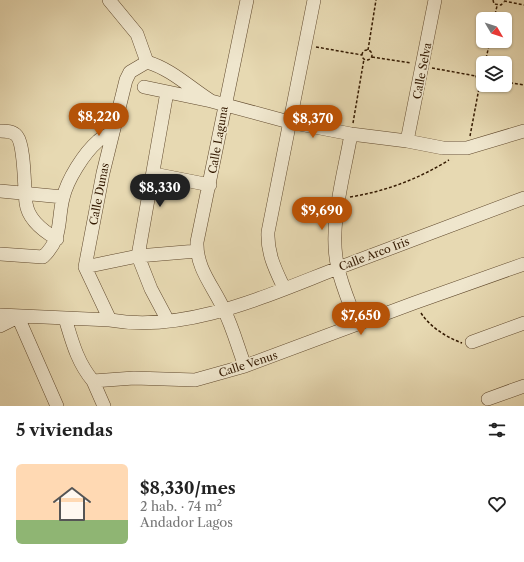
<!DOCTYPE html>
<html lang="es">
<head>
<meta charset="utf-8">
<style>
  :root { --surface:#fff; --page:#f2f2f2; --text:#222; --muted:#767676; --line:#e0e0e0; --accent:#b45309 }
  body { margin:0; font-family:"Libre Caslon Text",serif; background:var(--page); color:var(--text); height:100vh; display:flex; flex-direction:column; font-size:15px; white-space:nowrap }
  * { box-sizing:border-box; margin:0 }
  p { font-size:13px; color:var(--muted) }
  .icon { flex:none; width:22px; height:22px; fill:none; stroke:currentColor; stroke-width:2; stroke-linecap:round; stroke-linejoin:round }
  .map { position:relative; height:406px; overflow:hidden }
  .sheet { display:flex; flex-direction:column; background:var(--surface); flex:1 }
  .sheet>* { flex:none }
  .needle { width:26px; rotate:129deg }
  .buttons { position:absolute; left:476px; top:12px; display:grid; gap:8px }
  .buttons a { display:grid; place-items:center; width:36px; height:36px; border-radius:6px; background:var(--surface); box-shadow:0 1px 3px #0004; font-size:20px }
  .price { position:absolute; translate:-50% -34px; padding:0 9px; border-radius:14px; background:var(--accent); color:#fff; font-size:13px; line-height:26px; filter:drop-shadow(0 1px 2px #0008) }
  .price::after { content:''; position:absolute; left:50%; top:24px; width:12px; height:9px; margin-left:-6px; background:inherit; clip-path:polygon(0 0,100% 0,50% 100%) }
  .price.selected { background:#222; color:#fff }
  ul { padding:0; list-style:none }
  li { display:flex; align-items:center; gap:12px; height:100px; padding:0 16px }
  li+li { border-top:1px solid var(--line) }
  li span { display:grid; place-items:center; flex:none; width:112px; height:80px; border-radius:6px; color:#555 }
  li>.icon { margin-inline-start:auto }
  span .icon { width:48px; height:48px; fill:#fffc; stroke-width:1 }
  li b { font-size:17px }
  h2 { display:flex; justify-content:space-between; align-items:center; height:48px; padding:0 16px; font-size:17px }
  .map>svg:first-child { display:block }
</style>
</head>
<body>
<div class="map">
<svg width="524" height="406" viewBox="0 0 524 406">
  <rect width="100%" height="100%" fill="#e7d9b2"/>
  <filter id="stains"><feTurbulence type="fractalNoise" baseFrequency=".005" numOctaves="4"/><feColorMatrix values="0 0 0 0 .2 0 0 0 0 .09 0 0 0 0 .02 0 0 0 .5 -.17"/></filter>
  <radialGradient id="worn" r=".72"><stop offset=".6" stop-color="#630" stop-opacity="0"/><stop offset="1" stop-color="#630" stop-opacity=".3"/></radialGradient>
  <g fill="none" stroke-linecap="round" stroke-linejoin="round">
    <g stroke="#60492d" stroke-width="14">
      <path id="minor" d="M109,0l28,34 10,28
        M144,87l67,14 78,21 62,12 56,7 36,7h24l57,-17
        M167,92l-29,164 13,33 17,32
        M211,101c-22,-14 -40,-32 -64,-39l-17,10 -4,8 -23,93 -18,94 25,53c79,14 164,-28 236,-55 59,-22 119,-45 178,-67
        M0,131c6,0 13,0 17,5 8,10 7,53 9,67 2,17 17,28 31,36
        M351,134c-7,41 -23,94 -13,134 4,19 13,38 19,56
        M407,141l28,-141
        M154,174l56,11
        M0,191l63,6
        M0,254l43,3c20,-19 14,-35 20,-59 4,-18 21,-45 35,-57 4,-4 10,-6 15,-9
        M85,267l53,-11 59,-5
        M284,288c-9,-19 -17,-35 -16,-56l46,-232
        M0,315l110,5
        M65,318c7,23 12,44 28,63l41,-3 61,2 50,-14 169,-63 110,-39
        M0,326l18,-9 39,89
        M472,342l52,-19
        M245,366c-7,-18 -12,-38 -21,-56 -10,-23 -28,-41 -27,-68l50,-242
        M93,381l11,25
        M488,399l36,-13"/>
    </g>
    <path stroke="#331901" stroke-width="1.5" stroke-dasharray="3 2" stroke-linecap="butt" d="M493,0l1,4 7,1 3,-3
      M504,1l20,4
      M494,19l3,-13
      M316,47l46,8
      M368,50l8,-50
      M362 55a5 5 0 1 1 10 0a5 5 0 1 1-10 0Z
      M372,57l39,6
      M485,63l5,-22
      M432,68l44,8
      M483,70l-6,2 -1,4 2,6 5,2
      M505,82l19,3
      M353,123l11,-64
      M470,136l10,-53
      M350,197c37,-6 68,-18 99,-37
      M421,313c9,14 25,24 41,30"/>
    <use href="#minor" stroke="#efe6cd" stroke-width="13"/>
  </g>
  <g text-anchor="middle" dominant-baseline="central" stroke-width="3" stroke-linejoin="round" paint-order="stroke">
    <g font-size="11" fill="#331901" stroke="#efe6cd">
      <text transform="translate(422 71) rotate(-79)">Calle Selva</text>
      <text transform="translate(218 140) rotate(-80)">Calle Laguna</text>
      <text transform="translate(99 194) rotate(-79)">Calle Dunas</text>
      <text transform="translate(374 254) rotate(-21)">Calle Arco Iris</text>
      <text transform="translate(248 364) rotate(-18)">Calle Venus</text>
    </g>
  </g>
  <rect width="100%" height="100%" filter="url(#stains)"/>
  <rect width="100%" height="100%" fill="url(#worn)"/>
</svg>
<div class="buttons">
<a><svg class="needle" viewBox="-14 -14 28 28"><path d="M0-13l5 13h-10z" fill="#e53935"/><path d="M0 13l5-13h-10z" fill="#767676"/></svg></a>
<a><svg class="icon" aria-label="layers" viewBox="0 0 24 24"><path d="M12 4l9 5-9 5-9-5zM3 14l9 5 9-5"/></svg></a>
</div>
<b class="price" style="left:99px;top:137px">$8,220</b>
<b class="price" style="left:313px;top:139px">$8,370</b>
<b class="price selected" style="left:160px;top:208px">$8,330</b>
<b class="price" style="left:322px;top:231px">$9,690</b>
<b class="price" style="left:361px;top:336px">$7,650</b>
</div>
<section class="sheet">
<h2>5 viviendas<svg class="icon" aria-label="filters" viewBox="0 0 24 24"><path d="M4 7h16M4 17h16"/><circle cx="9" cy="7" r="2"/><circle cx="15" cy="17" r="2"/></svg></h2>
<ul>
<li><span style="background:linear-gradient(#ffd9b3 70%,#8fb573 0)"><svg class="icon" aria-label="home" viewBox="0 0 24 24"><path d="M3 11l9-7 9 7M6 9v11h12V9"/></svg></span><div><b>$8,330/mes</b><p>2 hab. · 74 m²</p><p>Andador Lagos</p></div><svg class="icon" aria-label="heart" viewBox="0 0 24 24"><path d="M12 20l-8-8c-3-5 5-10 8-4 3-6 11-1 8 4z"/></svg></li>
</ul>
</section>
</body>
</html>
